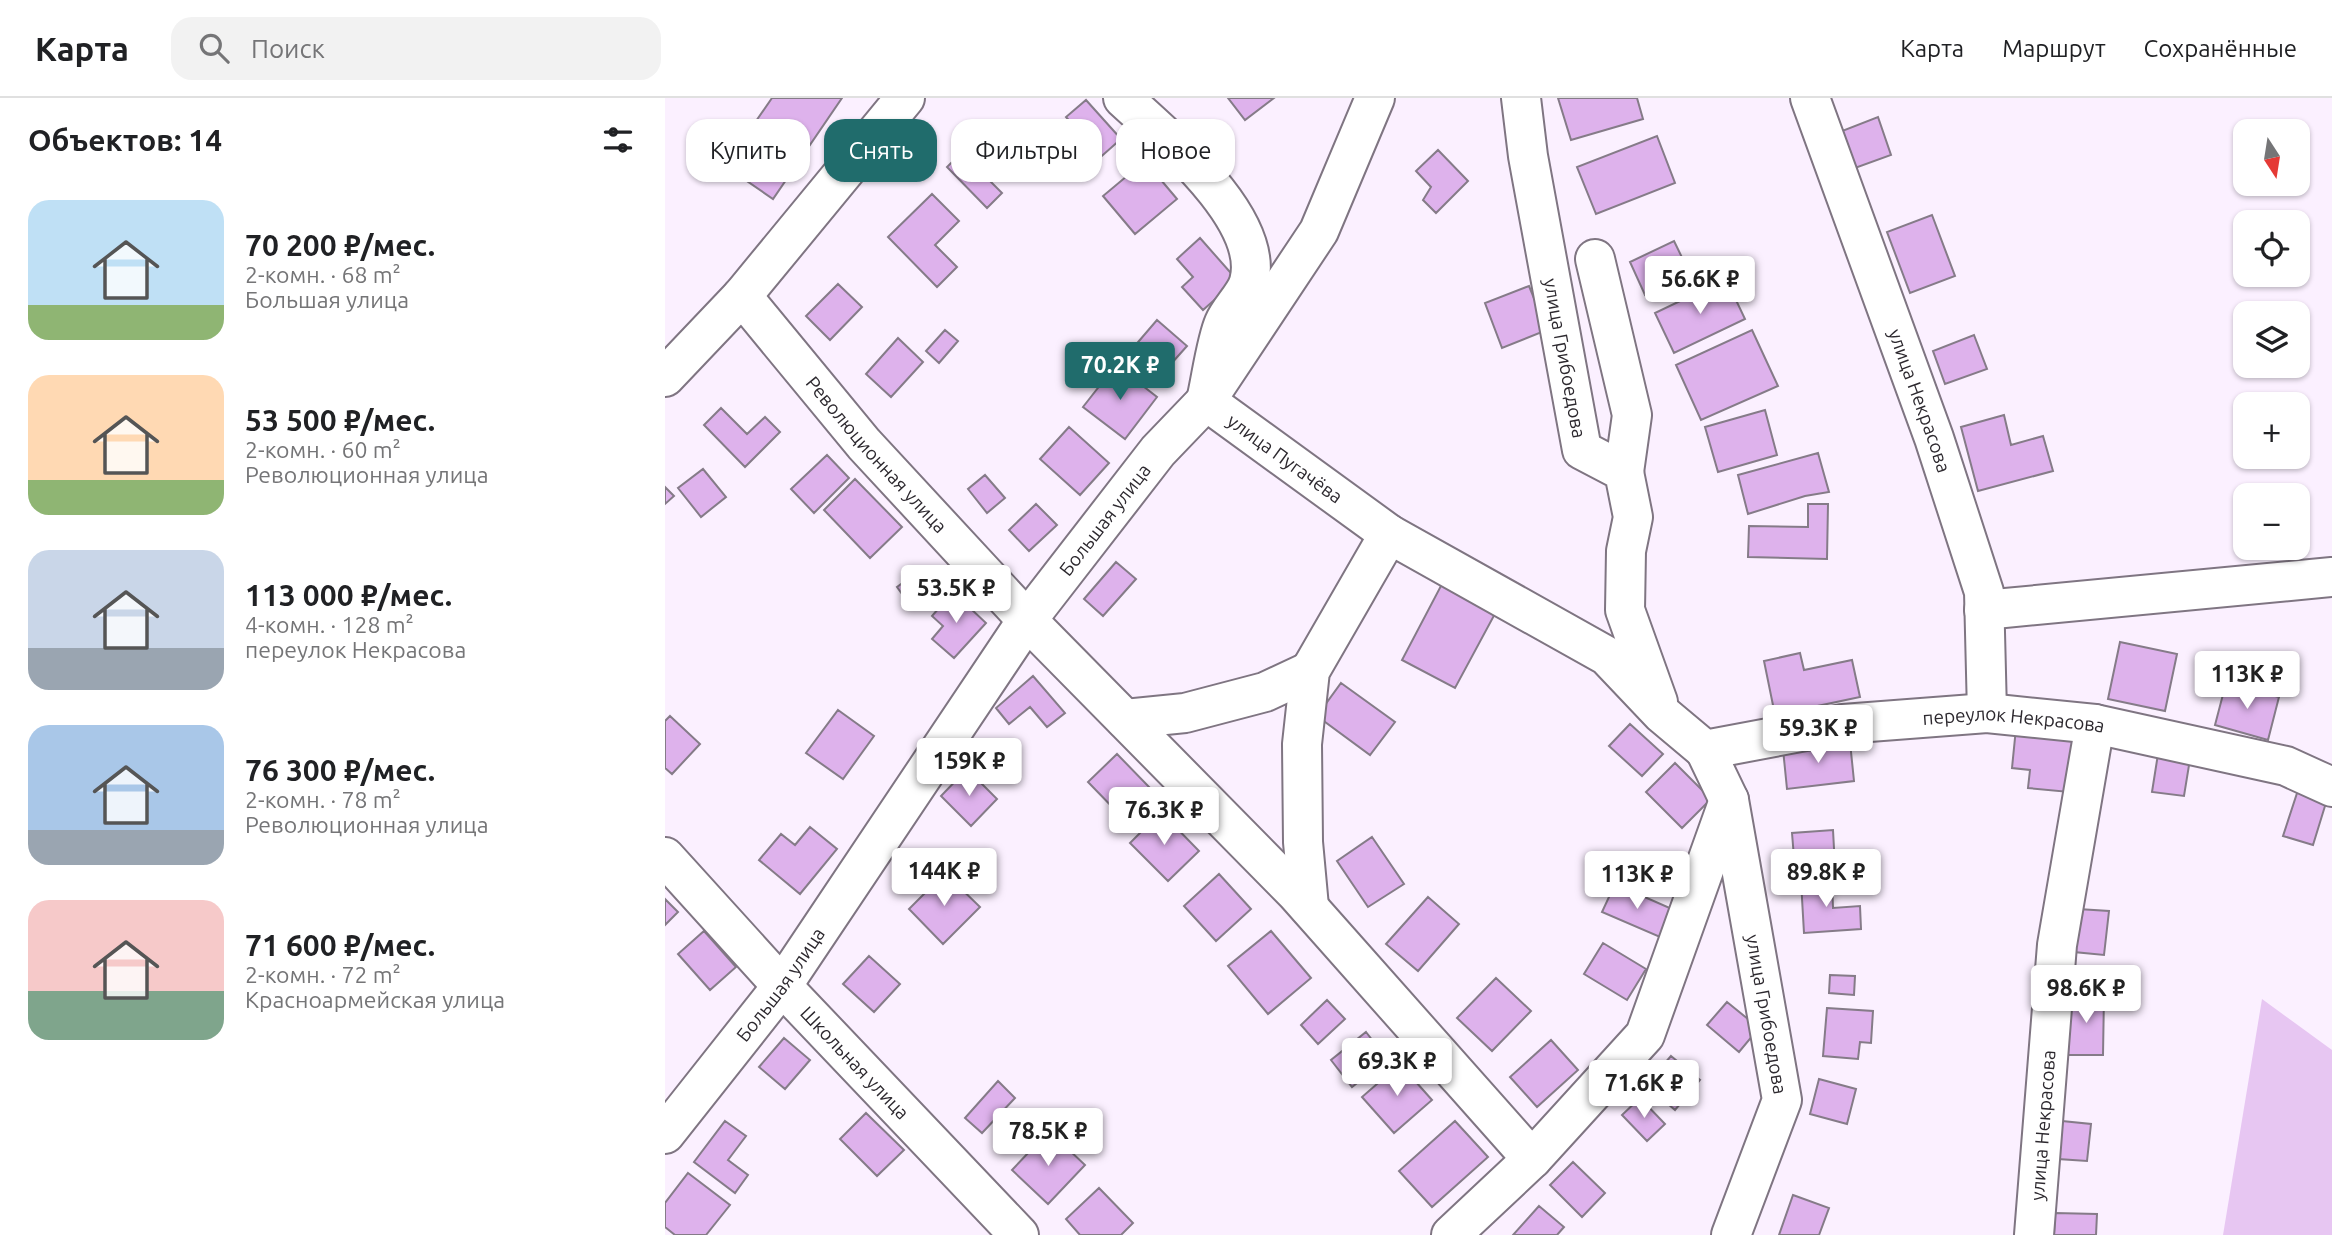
<!DOCTYPE html>
<html lang="ru">
<head>
<meta charset="utf-8">
<style>
  :root { --surface:#fff; --page:#f2f2f2; --text:#202124; --muted:#757577; --line:#e0e0e0; --accent:#206c6c }
  body { margin:0; font-family:Ubuntu,sans-serif; background:var(--page); color:var(--text); height:100vh; display:flex; flex-direction:column; font-size:26px; white-space:nowrap }
  * { box-sizing:border-box; margin:0 }
  p { font-size:23px; color:var(--muted) }
  .icon { flex:none; width:38px; height:38px; fill:none; stroke:currentColor; stroke-width:2; stroke-linecap:round; stroke-linejoin:round }
  .map { position:relative; flex:1; overflow:hidden }
  .details { display:flex; flex-direction:column; background:var(--surface); width:665px }
  .details>* { flex:none }
  .guide { position:absolute; left:21px; top:21px; width:665px; height:63px; display:flex; gap:14px }
  .needle { width:46px; rotate:168deg }
  .controls { position:absolute; left:1568px; top:21px; display:grid; gap:14px }
  .controls a { display:grid; place-items:center; width:77px; height:77px; border-radius:14px; background:var(--surface); box-shadow:0 2px 5px #0004; font-size:35px }
  .price { position:absolute; translate:-50% -60px; padding:0 16px; border-radius:7px; background:#fff; color:#222; font-size:23px; line-height:46px; filter:drop-shadow(0 2px 4px #0008) }
  .price::after { content:''; position:absolute; left:50%; top:42px; width:21px; height:16px; margin-left:-10px; background:inherit; clip-path:polygon(0 0,100% 0,50% 100%) }
  .price.current { background:var(--accent); color:#fff }
  ul { padding:0; list-style:none }
  li { display:flex; align-items:center; gap:21px; height:175px; padding:0 28px }
  li span { display:grid; place-items:center; flex:none; width:196px; height:140px; border-radius:21px; color:#555 }
  li>.icon { margin-inline-start:auto }
  span .icon { width:84px; height:84px; fill:#fffc; stroke-width:1 }
  li b { font-size:30px }
  h2 { display:flex; justify-content:space-between; align-items:center; height:84px; padding:0 28px; font-size:30px }
  .chip { padding:0 24px; border-radius:21px; background:var(--surface); box-shadow:0 2px 5px #0004; font-size:24px; line-height:63px }
  .chip.current { background:var(--accent); color:#fff }
  header { display:flex; align-items:center; gap:42px; box-sizing:border-box; height:98px; padding:0 35px; background:var(--surface); border-bottom:2px solid var(--line) }
  header strong { font-size:33px }
  nav { display:flex; gap:38px; margin-inline-start:auto; font-size:24px }
  .search { width:490px; height:63px; background:var(--page); display:flex; align-items:center; gap:18px; box-sizing:border-box; padding:0 24px; border-radius:21px; color:var(--muted); font-size:26px }
  main { display:flex; flex:1; min-height:0 }
  .map>svg:first-child { display:block }
</style>
</head>
<body>
<header>
<strong>Карта</strong>
<div class="search"><svg class="icon" aria-label="search" viewBox="0 0 24 24"><circle cx="10" cy="10" r="6"/><path d="M15 15l6 6"/></svg>Поиск</div>
<nav><a>Карта</a><a>Маршрут</a><a>Сохранённые</a></nav>
</header>
<main>
<section class="details">
<h2>Объектов: 14<svg class="icon" aria-label="filters" viewBox="0 0 24 24"><path d="M4 7h16M4 17h16"/><circle cx="9" cy="7" r="2"/><circle cx="15" cy="17" r="2"/></svg></h2>
<ul>
<li><span style="background:linear-gradient(#bfe0f5 75%,#8fb573 0)"><svg class="icon" aria-label="home" viewBox="0 0 24 24"><path d="M3 11l9-7 9 7M6 9v11h12V9"/></svg></span><div><b>70 200 ₽/мес.</b><p>2-комн. · 68 m²</p><p>Большая улица</p></div></li>
<li><span style="background:linear-gradient(#ffd9b3 75%,#8fb573 0)"><svg class="icon" aria-label="home" viewBox="0 0 24 24"><path d="M3 11l9-7 9 7M6 9v11h12V9"/></svg></span><div><b>53 500 ₽/мес.</b><p>2-комн. · 60 m²</p><p>Революционная улица</p></div></li>
<li><span style="background:linear-gradient(#c9d6e8 70%,#9aa5b1 0)"><svg class="icon" aria-label="home" viewBox="0 0 24 24"><path d="M3 11l9-7 9 7M6 9v11h12V9"/></svg></span><div><b>113 000 ₽/мес.</b><p>4-комн. · 128 m²</p><p>переулок Некрасова</p></div></li>
<li><span style="background:linear-gradient(#a9c7e8 75%,#9aa5b1 0)"><svg class="icon" aria-label="home" viewBox="0 0 24 24"><path d="M3 11l9-7 9 7M6 9v11h12V9"/></svg></span><div><b>76 300 ₽/мес.</b><p>2-комн. · 78 m²</p><p>Революционная улица</p></div></li>
<li><span style="background:linear-gradient(#f6c9c9 65%,#7fa58c 0)"><svg class="icon" aria-label="home" viewBox="0 0 24 24"><path d="M3 11l9-7 9 7M6 9v11h12V9"/></svg></span><div><b>71 600 ₽/мес.</b><p>2-комн. · 72 m²</p><p>Красноармейская улица</p></div></li>
</ul>
</section>
<div class="map">
<svg width="1667" height="1137" viewBox="0 0 1667 1137">
  <rect width="100%" height="100%" fill="#fbf0ff"/>
  <path fill="#e7c6f2" d="M1597,901l70,51v185h-109z"/>
  <path fill="#deb2ec" stroke="#857b88" stroke-width="2" d="M107,0h70l-69,101 -48,-33z
    M563,0h46l-29,22z
    M893,0h79l6,21 -72,21z
    M421,2l35,39 -34,30 -16,-19 13,-12 -18,-21z
    M1213,19l13,38 -36,13 -13,-37z
    M315,37l22,22 -18,18 18,18 -15,15 -40,-41z
    M992,38l18,47 -79,31 -19,-47z
    M773,52l30,31 -32,32 -13,-13 8,-13 -15,-16z
    M480,63l32,38 -42,35 -32,-38z
    M267,96l27,27 -24,24 22,22 -20,20 -49,-50z
    M1267,117l23,61 -45,17 -23,-61z
    M535,140l37,42 -34,30 -21,-23 11,-10 -16,-18z
    M1009,143l16,33 -45,21 -15,-33z
    M1061,181l19,40 -71,34 -19,-40z
    M173,186l24,23 -32,33 -24,-24z
    M864,188l18,44 -45,18 -17,-45z
    M492,222l30,26 -25,28 -29,-26z
    M280,232l13,11 -19,22 -13,-12z
    M1087,232l26,56 -77,34 -25,-55z
    M1309,237l13,34 -42,15 -12,-33z
    M233,240l25,24 -32,35 -25,-23z
    M451,267l41,32 -32,42 -42,-32z
    M56,310l26,26 18,-17 15,15 -35,35 -41,-42z
    M1100,312l12,45 -59,17 -13,-45z
    M1339,317l7,30 32,-9 10,35 -75,20 -17,-64z
    M404,329l40,36 -29,32 -40,-36z
    M1153,355l11,39 -24,4 -57,18 -10,-39z
    M162,357l22,23 -35,35 -23,-24z
    M38,371l23,28 -25,20 -23,-29z
    M320,377l20,23 -18,15 -19,-24z
    M190,381l47,48 -32,31 -46,-48z
    M0,389l9,9 -9,8z
    M371,406l21,21 -28,26 -20,-21z
    M1143,406h20l-1,55 -79,-2 1,-31 59,1z
    M451,464l20,17 -33,37 -19,-17z
    M257,471l13,18 -25,18 -13,-18z
    M778,484l54,28 -42,78 -53,-28z
    M288,494l33,31 -32,35 -22,-19 11,-13 -11,-10z
    M1455,544l57,12 -12,57 -57,-12z
    M1135,555l4,17 48,-10 8,37 -85,18 -11,-54z
    M368,578l32,37 -18,14 -17,-20 -21,17 -13,-16z
    M676,585l54,39 -25,33 -53,-39z
    M1561,585l53,14 -11,43 -53,-15z
    M173,612l36,26 -31,43 -37,-26z
    M5,618l30,28 -28,30 -7,-6v-47z
    M965,626l33,30 -21,22 -33,-30z
    M1351,630l60,7 -7,57 -41,-4 2,-18 -18,-2z
    M1185,644l4,39 -67,8 -4,-40z
    M452,656l34,35 -29,28 -34,-35z
    M1493,656l32,5 -6,37 -32,-4z
    M1010,665l36,36 -29,29 -36,-36z
    M302,671l30,30 -26,27 -30,-30z
    M1635,686l29,9 -16,52 -30,-9z
    M496,714l38,39 -31,30 -38,-38z
    M145,729l27,22 -37,45 -41,-34 22,-26 14,11z
    M1168,732l2,37 -40,3 -3,-37z
    M707,739l32,47 -36,23 -31,-46z
    M280,775l35,34 -37,37 -34,-35z
    M554,776l32,35 -35,32 -32,-35z
    M1167,781l1,29 27,-2 1,23 -57,4 -3,-52z
    M950,786l57,25 -12,28 -58,-25z
    M763,799l31,27 -41,47 -32,-27z
    M0,801l13,13 -13,13z
    M1413,811l31,2 -5,44 -30,-3z
    M39,833l32,36 -26,23 -32,-36z
    M606,833l40,47 -43,36 -40,-48z
    M938,845l43,26 -19,31 -43,-26z
    M204,858l31,28 -26,28 -31,-28z
    M1165,877l25,1 -1,19 -25,-2z
    M831,880l35,33 -39,40 -35,-33z
    M1405,896l34,1 -1,60h-35z
    M662,902l18,19 -27,25 -17,-19z
    M1062,904l32,26 -20,24 -32,-27z
    M1162,910l46,3 -2,32 -11,-1 -2,17 -35,-3z
    M701,934l21,27 -35,28 -21,-27z
    M119,940l26,22 -25,29 -26,-22z
    M886,942l27,30 -41,37 -27,-30z
    M1006,958l29,24 -25,30 -29,-25z
    M735,966l32,36 -38,33 -32,-36z
    M1154,981l37,10 -9,35 -37,-10z
    M333,983l17,17 -33,35 -17,-15z
    M975,1000l25,26 -18,17 -25,-26z
    M201,1015l38,37 -27,26 -37,-37z
    M60,1023l21,15 -18,24 20,15 -13,18 -41,-31z
    M790,1023l33,36 -56,50 -33,-36z
    M1397,1023l29,3 -4,37 -29,-2z
    M384,1033l36,34 -37,39 -36,-34z
    M908,1064l32,31 -23,24 -32,-32z
    M23,1075l42,32 -24,30h-31l-10,-8v-24z
    M434,1090l34,35 -12,12h-41l-14,-16z
    M1128,1097l36,13 -10,27h-40z
    M874,1108l25,21 -7,8h-44z
    M1390,1115l42,1 -1,21h-42z"/>
  <g fill="none" stroke-linecap="round" stroke-linejoin="round">
    <g stroke="#7f7582" stroke-width="42">
      <g id="minor">
        <path id="s1" d="M458,0c41,38 143,121 126,184 -4,14 -19,27 -25,41 -8,18 -13,57 -18,78l183,133 218,122 55,58 43,36 138,-26 144,-11 108,11 191,42 46,21"/>
        <path id="s2" d="M856,0l7,58 54,294 42,22 9,45 -7,34 -1,59 33,92"/>
        <path id="s3" d="M1145,0l124,340 50,154 3,121"/>
        <path d="M930,161l37,156 -8,57"/>
        <path id="s4" d="M77,198l122,148 163,176 269,273 236,266"/>
        <path d="M0,279l77,-81 163,-198"/>
        <path d="M1319,512l348,-33"/>
        <path d="M460,621l60,-6 80,-21 45,-21"/>
        <path id="s5" d="M1040,652l24,50 53,300 -51,135"/>
        <path id="s6" d="M0,759l117,129 237,249"/>
        <path d="M644,809l-6,-65 -1,-98 8,-73 79,-137"/>
        <path id="s7" d="M0,1036l117,-148 245,-366 131,-169 48,-50 113,-170 56,-133"/>
        <path d="M786,1137l81,-76 113,-124 84,-235"/>
        <path id="s8" d="M1369,1137l23,-290 38,-221"/>
      </g>
    </g>
    <use href="#minor" stroke="#fff" stroke-width="38"/>
  </g>
  <g text-anchor="middle" dominant-baseline="central" stroke-width="7" stroke-linejoin="round" paint-order="stroke">
    <g font-size="19" fill="#2d292f" stroke="#fbf0ff">
      <text stroke="none"><textPath href="#s2" startOffset="264">улица Грибоедова</textPath></text>
      <text stroke="none"><textPath href="#s3" startOffset="322">улица Некрасова</textPath></text>
      <text stroke="none"><textPath href="#s4" startOffset="208">Революционная улица</textPath></text>
      <text stroke="none"><textPath href="#s1" startOffset="458">улица Пугачёва</textPath></text>
      <text stroke="none"><textPath href="#s7" startOffset="756">Большая улица</textPath></text>
      <text stroke="none"><textPath href="#s1" startOffset="1284">переулок Некрасова</textPath></text>
      <text stroke="none"><textPath href="#s7" startOffset="189">Большая улица</textPath></text>
      <text stroke="none"><textPath href="#s5" startOffset="273">улица Грибоедова</textPath></text>
      <text stroke="none"><textPath href="#s6" startOffset="280">Школьная улица</textPath></text>
      <text stroke="none"><textPath href="#s8" startOffset="110">улица Некрасова</textPath></text>
    </g>
  </g>
</svg>
<div class="controls">
<a><svg class="needle" viewBox="-14 -14 28 28"><path d="M0-13l5 13h-10z" fill="#e53935"/><path d="M0 13l5-13h-10z" fill="#757577"/></svg></a>
<a><svg class="icon" aria-label="locate" viewBox="0 0 24 24"><circle cx="12" cy="12" r="6"/><path d="M12 2v4M12 18v4M2 12h4M18 12h4"/></svg></a>
<a><svg class="icon" aria-label="layers" viewBox="0 0 24 24"><path d="M12 4l9 5-9 5-9-5zM3 14l9 5 9-5"/></svg></a>
<a>+</a>
<a>−</a>
</div>
<b class="price" style="left:1035px;top:218px">56.6K ₽</b>
<b class="price current" style="left:455px;top:304px">70.2K ₽</b>
<b class="price" style="left:291px;top:527px">53.5K ₽</b>
<b class="price" style="left:1582px;top:613px">113K ₽</b>
<b class="price" style="left:1153px;top:667px">59.3K ₽</b>
<b class="price" style="left:304px;top:700px">159K ₽</b>
<b class="price" style="left:499px;top:749px">76.3K ₽</b>
<b class="price" style="left:279px;top:810px">144K ₽</b>
<b class="price" style="left:1161px;top:811px">89.8K ₽</b>
<b class="price" style="left:972px;top:813px">113K ₽</b>
<b class="price" style="left:1421px;top:927px">98.6K ₽</b>
<b class="price" style="left:732px;top:1000px">69.3K ₽</b>
<b class="price" style="left:979px;top:1022px">71.6K ₽</b>
<b class="price" style="left:383px;top:1070px">78.5K ₽</b>
<div class="guide">
<a class="chip">Купить</a>
<a class="chip current">Снять</a>
<a class="chip">Фильтры</a>
<a class="chip">Новое</a>
</div>
</div>
</main>
</body>
</html>
